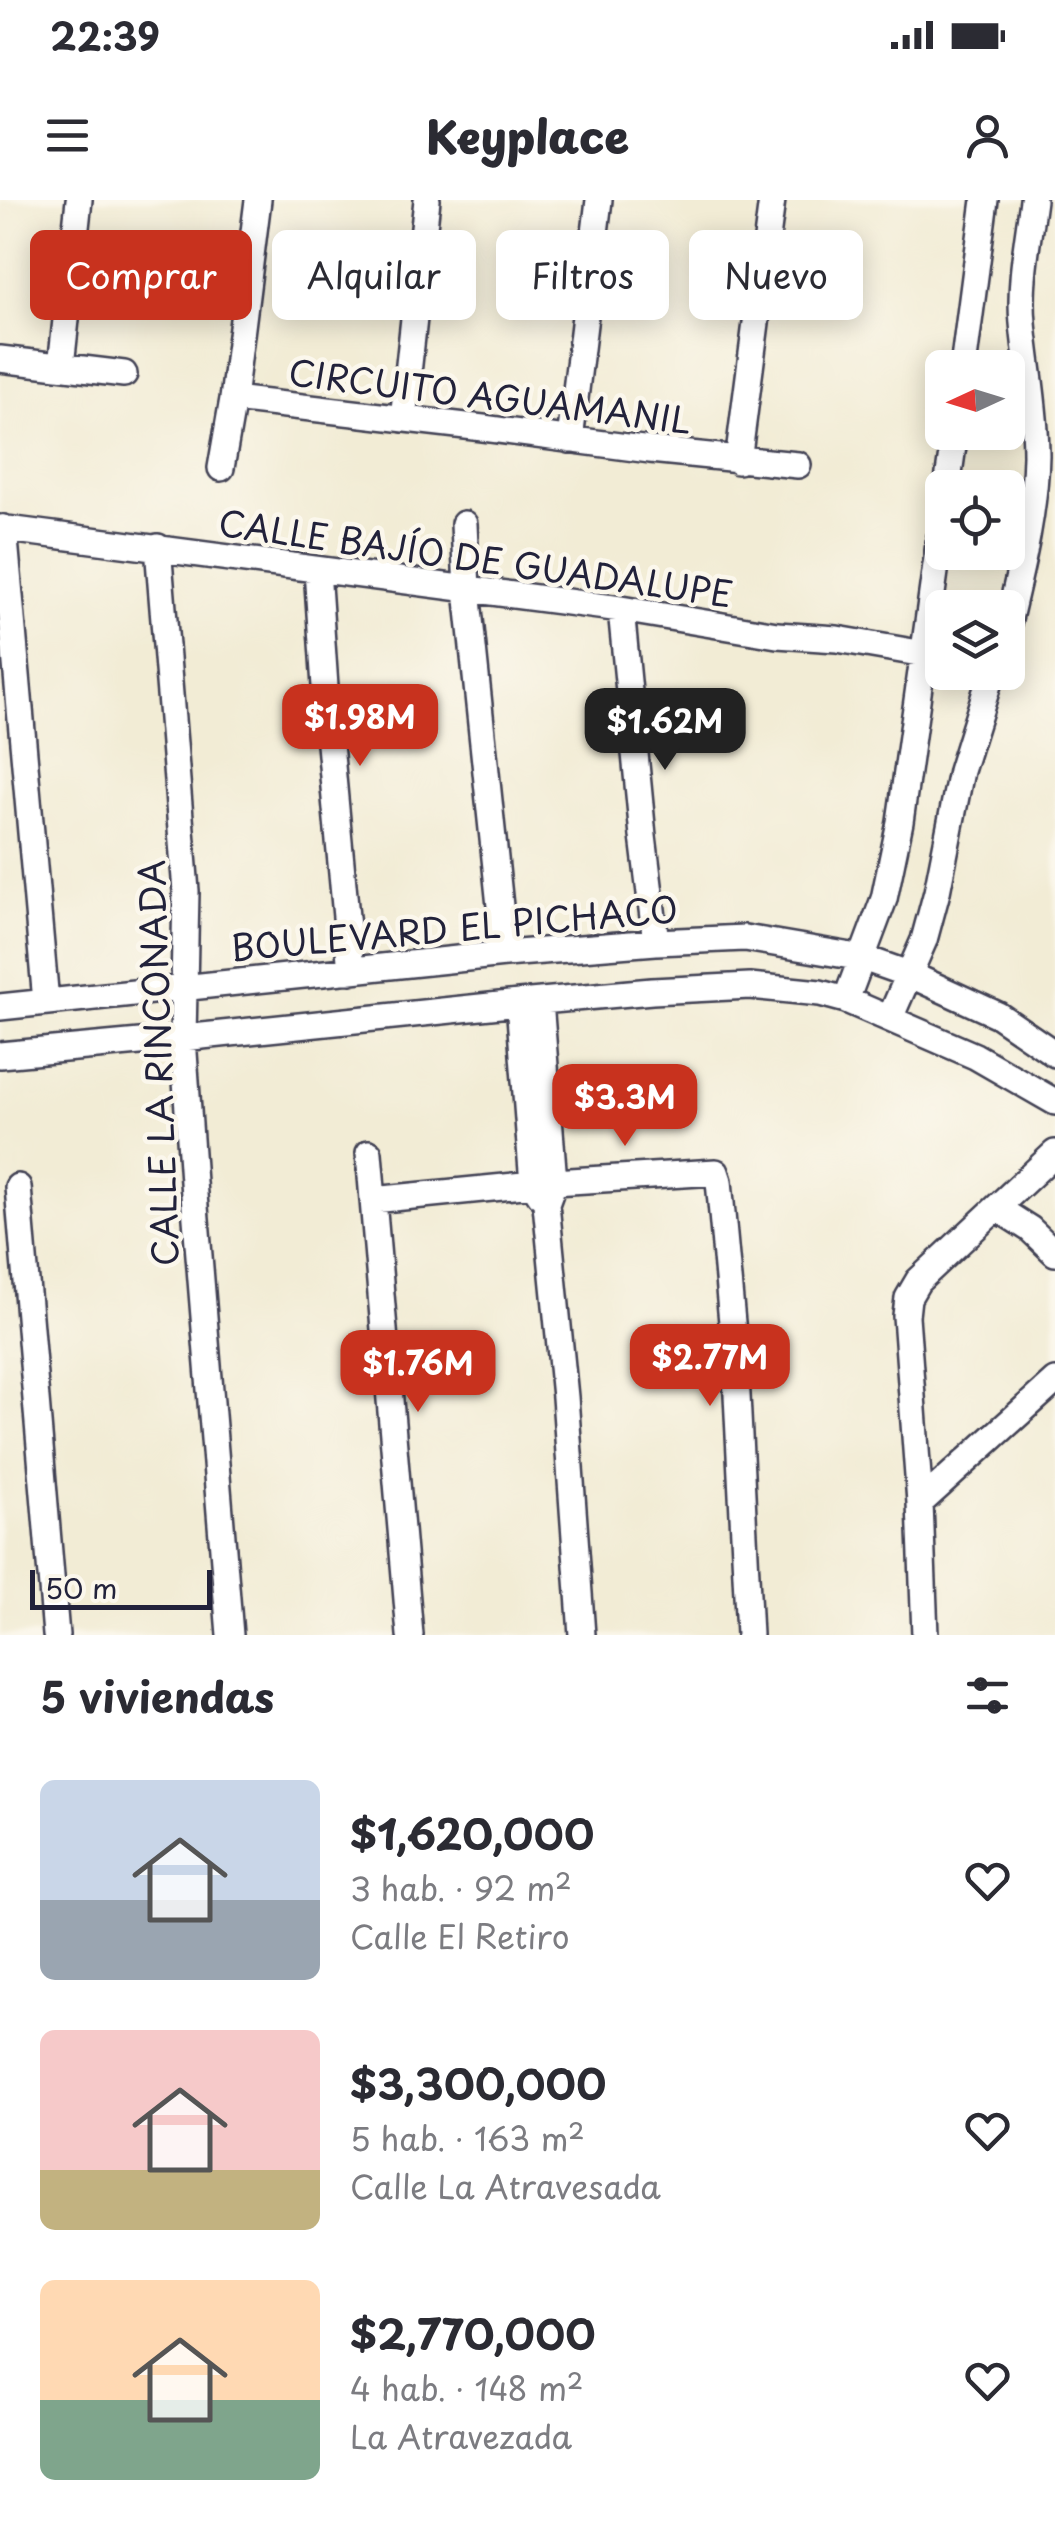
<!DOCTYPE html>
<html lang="es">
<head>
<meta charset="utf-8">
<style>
  :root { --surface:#fff; --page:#f2f2f3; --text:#2b2b33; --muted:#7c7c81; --accent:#c8321e }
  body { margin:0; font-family:"Playpen Sans",sans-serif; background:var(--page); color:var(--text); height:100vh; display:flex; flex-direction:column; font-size:38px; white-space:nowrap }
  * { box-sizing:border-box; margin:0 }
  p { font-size:32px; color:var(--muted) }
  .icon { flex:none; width:55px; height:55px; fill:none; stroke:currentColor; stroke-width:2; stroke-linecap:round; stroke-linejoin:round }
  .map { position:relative; height:1435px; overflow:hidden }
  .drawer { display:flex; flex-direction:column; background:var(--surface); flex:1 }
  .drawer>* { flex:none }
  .banner { position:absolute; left:30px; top:30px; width:995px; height:90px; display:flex; gap:20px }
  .needle { width:65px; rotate:266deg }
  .buttons { position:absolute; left:925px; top:150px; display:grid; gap:20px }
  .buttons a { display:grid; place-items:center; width:100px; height:100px; border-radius:15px; background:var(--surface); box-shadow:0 5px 25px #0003; font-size:50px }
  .scale { position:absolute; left:30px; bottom:25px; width:182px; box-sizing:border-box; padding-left:10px; border:5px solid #22223b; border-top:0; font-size:28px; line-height:35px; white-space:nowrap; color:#22223b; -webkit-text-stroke:8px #fbf7ec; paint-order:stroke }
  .price { position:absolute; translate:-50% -85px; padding:0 22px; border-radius:20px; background:var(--accent); color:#fff; font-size:32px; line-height:65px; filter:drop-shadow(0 2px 5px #0008) }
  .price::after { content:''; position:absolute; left:50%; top:60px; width:30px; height:22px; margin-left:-15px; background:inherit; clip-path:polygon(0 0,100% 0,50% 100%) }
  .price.on { background:#222; color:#fff }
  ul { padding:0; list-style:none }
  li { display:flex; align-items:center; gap:30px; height:250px; padding:0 40px }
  li span { display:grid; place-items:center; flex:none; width:280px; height:200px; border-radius:15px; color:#555 }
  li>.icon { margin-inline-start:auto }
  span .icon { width:120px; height:120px; fill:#fffc; stroke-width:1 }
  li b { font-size:42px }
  h2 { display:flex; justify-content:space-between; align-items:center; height:120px; padding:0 40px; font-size:42px }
  .chip { padding:0 35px; border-radius:15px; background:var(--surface); box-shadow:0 5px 25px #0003; font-size:35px; line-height:90px }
  .chip.on { background:var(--accent); color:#fff }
  .status { display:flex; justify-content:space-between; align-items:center; height:70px; padding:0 50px; background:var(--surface); direction:ltr }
  .status svg { height:28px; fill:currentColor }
  header { display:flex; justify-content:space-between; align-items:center; height:130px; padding:0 40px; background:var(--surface); font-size:45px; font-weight:800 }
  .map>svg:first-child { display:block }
</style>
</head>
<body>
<div class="status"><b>22:39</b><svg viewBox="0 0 49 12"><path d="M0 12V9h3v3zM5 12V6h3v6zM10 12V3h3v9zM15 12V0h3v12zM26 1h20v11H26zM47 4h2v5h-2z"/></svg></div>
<header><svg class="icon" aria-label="menu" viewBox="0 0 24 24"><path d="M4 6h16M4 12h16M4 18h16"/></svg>Keyplace<svg class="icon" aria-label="person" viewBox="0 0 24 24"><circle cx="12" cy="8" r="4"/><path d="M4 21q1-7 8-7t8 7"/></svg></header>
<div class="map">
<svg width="1055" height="1435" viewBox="0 0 1055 1435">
  <rect width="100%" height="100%" fill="#fbf7ec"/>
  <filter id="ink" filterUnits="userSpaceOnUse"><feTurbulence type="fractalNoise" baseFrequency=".01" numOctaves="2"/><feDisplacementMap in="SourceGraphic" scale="20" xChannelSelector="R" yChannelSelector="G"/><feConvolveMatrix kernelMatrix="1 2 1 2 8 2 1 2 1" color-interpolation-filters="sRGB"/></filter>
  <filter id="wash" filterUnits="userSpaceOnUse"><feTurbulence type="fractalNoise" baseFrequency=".0048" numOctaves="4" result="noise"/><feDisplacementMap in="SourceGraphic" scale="40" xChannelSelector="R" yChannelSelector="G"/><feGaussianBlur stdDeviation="2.25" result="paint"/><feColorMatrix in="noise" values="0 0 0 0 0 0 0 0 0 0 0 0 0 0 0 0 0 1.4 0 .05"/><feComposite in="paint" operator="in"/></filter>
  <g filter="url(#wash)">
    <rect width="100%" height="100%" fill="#f2ecd5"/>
  </g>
  <g filter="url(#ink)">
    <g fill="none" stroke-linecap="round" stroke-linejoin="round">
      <g stroke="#414052" stroke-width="30">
        <path id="minor" d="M0,159l124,15
          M61,166l18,-166
          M963,168l22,-168
          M233,199l250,29 167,22 148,15
          M403,219l24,-219
          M570,240l29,-240
          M738,261l34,-261
          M221,268l12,-69 25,-199
          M947,288l8,-56
          M464,324l3,66 38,364
          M0,328l621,81 156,26 60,4 105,18
          M4,328l42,474
          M158,347l28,344 -3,147 10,144 37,453
          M317,370l9,131 25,270
          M621,409l22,227 13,106
          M1008,423c13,-55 27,-112 28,-168 0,-45 -9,-88 -13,-132 -4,-40 5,-83 10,-123
          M846,800l38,-101 16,-77 42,-300
          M540,801l14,181 -8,22 19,193 17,238
          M519,803l14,181 8,12
          M0,807l505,-53 151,-12 89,-4 118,20 48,17 87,40 57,39
          M890,818l34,-78 13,-48 24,-121 31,-99
          M0,855l183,-17 336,-35 133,-12 98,-5 70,7 26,7 129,56 80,46
          M369,953l41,482
          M18,987l38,448
          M373,1000l181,-18 162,-10 3,9 16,174 14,280
          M997,1008l33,21 25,24
          M920,1303l135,-122
          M925,1435l-5,-132 -14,-187 2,-18 10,-17 137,-128"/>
      </g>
      <use href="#minor" stroke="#fff" stroke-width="25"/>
    </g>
  </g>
  <g text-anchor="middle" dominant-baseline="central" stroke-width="9" stroke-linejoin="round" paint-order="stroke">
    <g font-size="35" fill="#22223b" stroke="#fbf7ec">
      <text transform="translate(490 195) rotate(7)">CIRCUITO AGUAMANIL</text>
      <text transform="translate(476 357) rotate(8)">CALLE BAJÍO DE GUADALUPE</text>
      <text transform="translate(454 727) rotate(-5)">BOULEVARD EL PICHACO</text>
      <text transform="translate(157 863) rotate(-92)">CALLE LA RINCONADA</text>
    </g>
  </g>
</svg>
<div class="buttons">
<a><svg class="needle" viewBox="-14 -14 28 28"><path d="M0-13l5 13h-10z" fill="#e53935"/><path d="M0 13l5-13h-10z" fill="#7c7c81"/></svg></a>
<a><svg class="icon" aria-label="locate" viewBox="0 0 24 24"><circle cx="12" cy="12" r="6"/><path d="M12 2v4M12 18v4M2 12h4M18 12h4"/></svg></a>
<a><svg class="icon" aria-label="layers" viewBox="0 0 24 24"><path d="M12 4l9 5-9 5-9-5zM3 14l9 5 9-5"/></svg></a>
</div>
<div class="scale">50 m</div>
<b class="price" style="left:360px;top:569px">$1.98M</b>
<b class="price on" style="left:665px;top:573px">$1.62M</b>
<b class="price" style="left:625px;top:949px">$3.3M</b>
<b class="price" style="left:710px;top:1209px">$2.77M</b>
<b class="price" style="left:418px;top:1215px">$1.76M</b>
<div class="banner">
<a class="chip on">Comprar</a>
<a class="chip">Alquilar</a>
<a class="chip">Filtros</a>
<a class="chip">Nuevo</a>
</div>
</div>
<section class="drawer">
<h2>5 viviendas<svg class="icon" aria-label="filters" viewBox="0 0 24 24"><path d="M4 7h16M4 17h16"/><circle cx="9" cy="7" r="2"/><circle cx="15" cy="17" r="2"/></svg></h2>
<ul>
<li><span style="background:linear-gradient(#c9d6e8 60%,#9aa5b1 0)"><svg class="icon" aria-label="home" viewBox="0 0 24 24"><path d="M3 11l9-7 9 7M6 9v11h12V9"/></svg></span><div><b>$1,620,000</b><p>3 hab. · 92 m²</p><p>Calle El Retiro</p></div><svg class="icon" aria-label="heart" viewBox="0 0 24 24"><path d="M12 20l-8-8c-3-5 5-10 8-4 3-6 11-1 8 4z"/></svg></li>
<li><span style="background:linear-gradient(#f6c9c9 70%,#c2b280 0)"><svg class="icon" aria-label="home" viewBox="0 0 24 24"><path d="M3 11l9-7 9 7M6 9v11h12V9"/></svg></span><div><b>$3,300,000</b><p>5 hab. · 163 m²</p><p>Calle La Atravesada</p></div><svg class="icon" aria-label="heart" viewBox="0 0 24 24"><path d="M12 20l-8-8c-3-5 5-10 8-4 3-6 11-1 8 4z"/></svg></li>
<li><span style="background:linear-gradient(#ffd9b3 60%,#7fa58c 0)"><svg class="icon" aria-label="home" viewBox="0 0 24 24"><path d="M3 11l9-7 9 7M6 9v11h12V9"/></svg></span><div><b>$2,770,000</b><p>4 hab. · 148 m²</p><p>La Atravezada</p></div><svg class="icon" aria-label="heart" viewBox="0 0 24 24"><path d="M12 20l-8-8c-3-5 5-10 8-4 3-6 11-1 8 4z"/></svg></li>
</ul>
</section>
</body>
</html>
